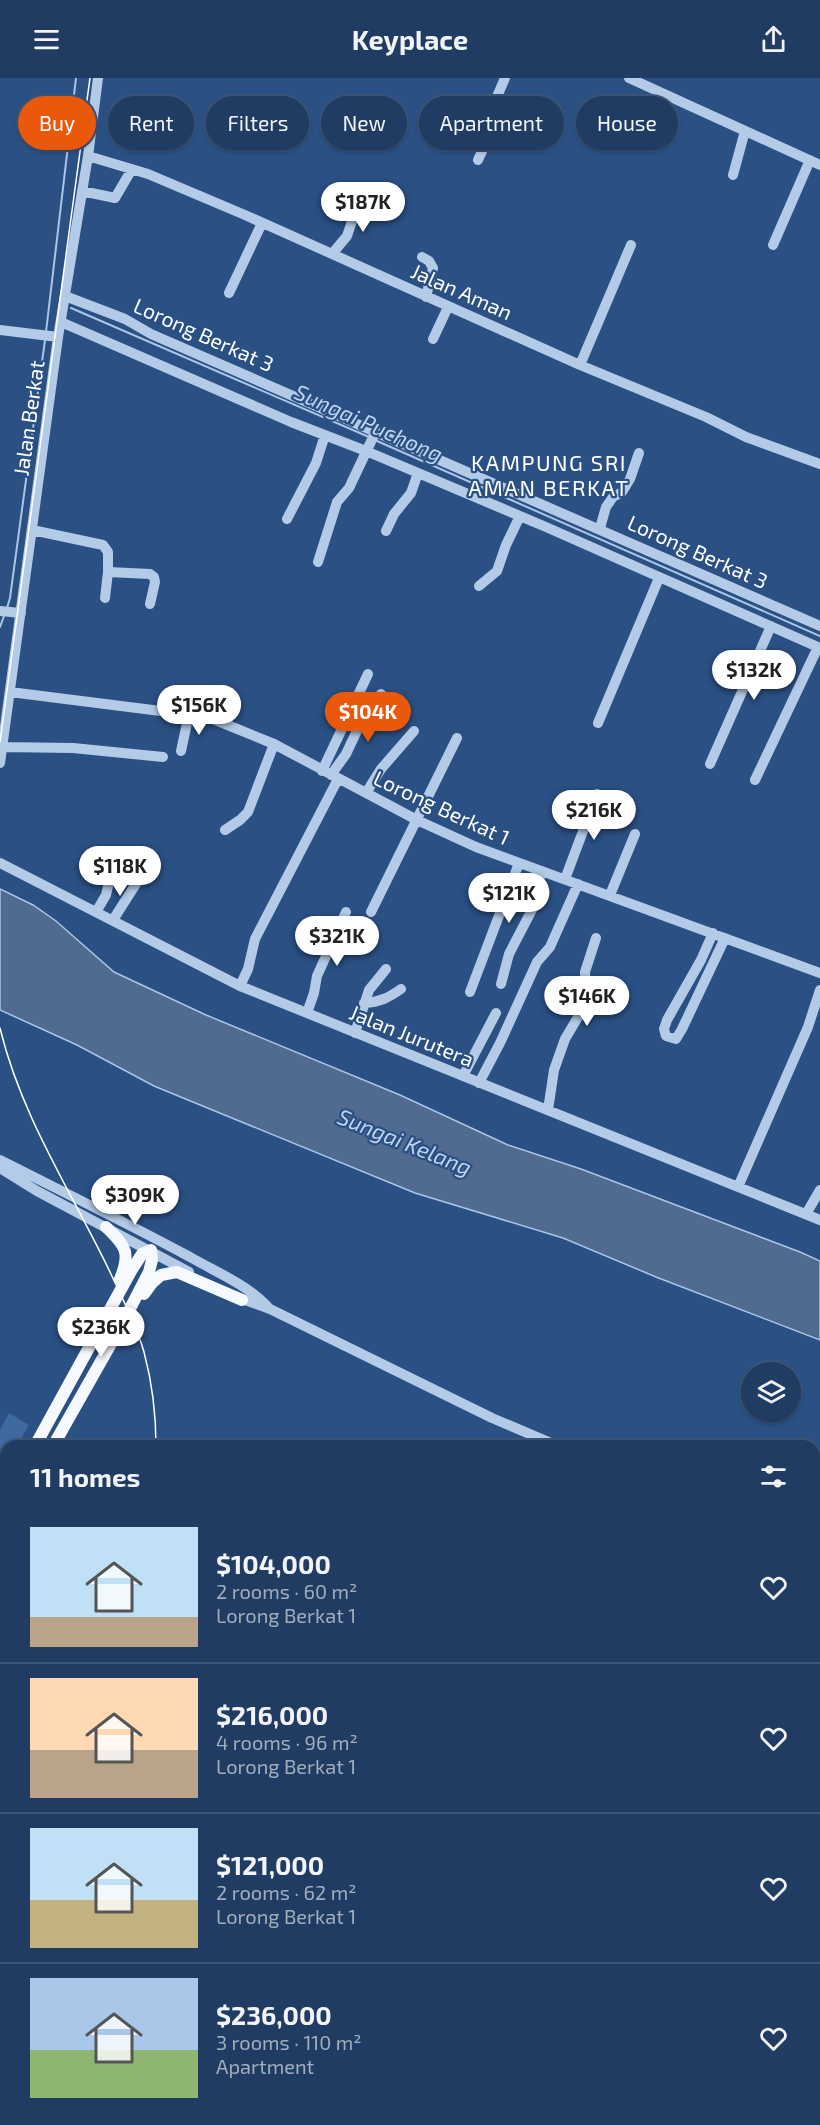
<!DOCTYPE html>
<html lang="en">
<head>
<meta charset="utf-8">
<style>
  :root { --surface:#203c63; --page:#284369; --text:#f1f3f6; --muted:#a2adbe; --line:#3d5678; --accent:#ea580c }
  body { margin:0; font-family:"Exo 2",sans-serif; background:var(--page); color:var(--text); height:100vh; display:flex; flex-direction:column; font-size:22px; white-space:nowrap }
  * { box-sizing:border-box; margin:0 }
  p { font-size:20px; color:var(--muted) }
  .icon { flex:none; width:33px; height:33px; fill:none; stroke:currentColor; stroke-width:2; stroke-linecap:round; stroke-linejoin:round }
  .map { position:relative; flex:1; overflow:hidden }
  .sheet { position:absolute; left:0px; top:1362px; width:820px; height:686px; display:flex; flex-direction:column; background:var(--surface); border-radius:18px 18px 0 0; box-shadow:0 2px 4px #0004,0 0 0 2px var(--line) }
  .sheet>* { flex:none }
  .hud { position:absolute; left:18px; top:18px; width:784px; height:54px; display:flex; gap:12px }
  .buttons { position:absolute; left:741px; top:1284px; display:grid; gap:12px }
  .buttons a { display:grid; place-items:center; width:60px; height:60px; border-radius:50%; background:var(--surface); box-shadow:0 2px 4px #0004,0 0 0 2px var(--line); font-size:30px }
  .price { position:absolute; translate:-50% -51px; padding:0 14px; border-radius:21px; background:#fff; color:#222; font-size:20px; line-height:39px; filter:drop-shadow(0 2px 3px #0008) }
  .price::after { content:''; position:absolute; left:50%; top:36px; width:18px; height:14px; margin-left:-9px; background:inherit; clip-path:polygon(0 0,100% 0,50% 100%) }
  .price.active { background:var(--accent); color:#fff }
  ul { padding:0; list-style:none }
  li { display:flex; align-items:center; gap:18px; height:150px; padding:0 30px }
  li+li { border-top:2px solid var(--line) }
  li span { display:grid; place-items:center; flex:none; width:168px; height:120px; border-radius:0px; color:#555 }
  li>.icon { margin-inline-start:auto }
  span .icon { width:72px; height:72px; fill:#fffc; stroke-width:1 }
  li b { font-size:26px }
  h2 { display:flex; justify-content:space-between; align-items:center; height:72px; padding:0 30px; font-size:26px }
  .chip { padding:0 21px; border-radius:27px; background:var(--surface); box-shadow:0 2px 4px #0004,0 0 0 2px var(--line); font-size:21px; line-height:54px }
  .chip.active { background:var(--accent); color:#fff }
  header { display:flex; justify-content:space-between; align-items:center; height:78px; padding:0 30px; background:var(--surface); font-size:27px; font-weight:700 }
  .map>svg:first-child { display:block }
</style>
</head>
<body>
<header><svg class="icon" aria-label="menu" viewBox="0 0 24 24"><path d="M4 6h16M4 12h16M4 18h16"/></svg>Keyplace<svg class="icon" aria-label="share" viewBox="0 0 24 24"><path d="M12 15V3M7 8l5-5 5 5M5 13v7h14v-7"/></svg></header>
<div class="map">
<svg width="820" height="2047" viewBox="0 0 820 2047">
  <rect width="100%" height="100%" fill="#2a5084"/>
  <path fill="#3f6aa0" d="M9,1335l20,12 -12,21h-11v20l-6,11v-47z"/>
  <path fill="#506b8f" stroke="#a9c5e7" stroke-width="1.5" d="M0,811l33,16 23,16 58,51 92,43 194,80 108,50 73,24 219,83 20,9v79l-164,-63 -93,-39 -148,-45 -261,-107 -77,-41 -77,-35z"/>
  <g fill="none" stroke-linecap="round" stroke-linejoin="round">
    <path stroke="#a9c5e7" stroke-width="2" d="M71,230l298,129
      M46,254l30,-254
      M377,363l443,195
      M7,530l3,-10 35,-258
      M0,549l4,-11"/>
    <path stroke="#b4cbe7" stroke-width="10" d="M629,0l191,87
      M88,78l60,18 97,41 335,150 126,52 40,20 74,27
      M478,82l18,-39v-22l9,-21
      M733,97l12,-44
      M82,113l33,7 17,-29
      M773,167l37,-85
      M332,176l15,-18 15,-45
      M422,179l7,4 4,7 -7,29
      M229,215l33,-70
      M65,218l60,23 26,15 669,292
      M61,244l230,100 75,29 180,76 274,121
      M0,252l58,7
      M433,261l15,-32
      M580,287l51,-120
      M287,441l29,-56 9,-28
      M600,450l6,-21 7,-10 9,-5 8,-13 9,-26
      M32,452l71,15 5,7v20l42,2 4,3 1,5 -5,22
      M386,453l8,-17 17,-21 7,-20
      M318,484l19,-60 12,-14 27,-57
      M479,508l18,-15 9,-26 14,-29
      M105,520l3,-26
      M0,533l21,2
      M10,614l198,25 66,27 143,76 59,27 344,126
      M598,645l61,-145
      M2,669l71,1 90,9
      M181,673l8,-37
      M0,685l58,-426 30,-181 10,-78
      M710,686l61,-138
      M322,693l46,-97
      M331,697l15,-21 17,-36 18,-24
      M755,702l63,-133
      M366,715l15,-24 33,-38
      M225,752l15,-10 8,-8 26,-68
      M0,785l240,123 580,234
      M565,801l32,-85
      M610,817l25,-61
      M96,834l10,-17 6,-26
      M371,834l86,-174
      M113,842l26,-41
      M713,855l-12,27 -34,60 -3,9 2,7 10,3 6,-10 43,-91
      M501,906l8,-30 26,-50 3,-21 4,-12
      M240,908l8,-17 7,-30 83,-160
      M470,914l49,-129
      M364,925c16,-1 24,-5 37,-14
      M307,935l7,-20 3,-17 29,-64
      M355,955l14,-43 17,-21
      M463,998l33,-63
      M479,1005l21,-40 37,-81 13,-15 28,-63
      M548,1032l6,-40 11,-31 19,-32 2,-10 -1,-25 11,-34
      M0,1082c63,32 127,63 190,97 26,15 56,27 77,49
      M0,1090l37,23 152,81
      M738,1109l70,-160 12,-37
      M806,1136l14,-24
      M234,1218l36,13 222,109 66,28
      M814,1479l6,3
      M814,1718l6,2"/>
    <path stroke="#f6f9fe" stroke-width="12" d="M106,1149c20,19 25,26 14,52
      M144,1216l8,-11 9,-8 16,-3 65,28
      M35,1368l96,-175 11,-17 9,-4 1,10 -3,12 -28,54 -68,120
      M0,1433l6,-11
      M0,1467l6,-12
      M0,2012l6,4
      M43,2042l8,5
      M29,2047l1,-5"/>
    <path stroke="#fff" stroke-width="15" d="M0,1675l6,3
      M0,1692l6,3
      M0,1892l6,4
      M0,1912l6,4
      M814,1963l6,2
      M814,2002l6,2
      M200,2042l9,5
      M231,2042l9,5"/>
    <path stroke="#fff" stroke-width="1.5" d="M0,664l90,-664
      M0,950c21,88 71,163 110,244 12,26 26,52 34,80 8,30 12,62 12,94
      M0,1687l6,-9"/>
  </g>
  <g text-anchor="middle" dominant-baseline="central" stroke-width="4.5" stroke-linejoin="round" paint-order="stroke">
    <g font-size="21" fill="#fff" stroke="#2a5084">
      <text transform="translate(462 213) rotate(24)">Jalan Aman</text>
      <text transform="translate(204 256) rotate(24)">Lorong Berkat 3</text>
      <text transform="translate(28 340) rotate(-82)">Jalan Berkat</text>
      <text transform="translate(698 473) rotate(24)">Lorong Berkat 3</text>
      <text transform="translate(442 729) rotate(25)">Lorong Berkat 1</text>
      <text transform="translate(412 957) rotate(22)">Jalan Jurutera</text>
    </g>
    <g font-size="22" font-style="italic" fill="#c0d5ee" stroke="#2a5084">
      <text transform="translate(369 344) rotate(24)">Sungai Puchong</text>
      <text transform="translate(405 1063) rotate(22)">Sungai Kelang</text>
    </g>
    <g font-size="22" letter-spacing="1.5" fill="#fff" stroke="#2a5084">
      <text x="549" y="384">KAMPUNG SRI<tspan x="549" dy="25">AMAN BERKAT</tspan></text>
    </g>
  </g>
</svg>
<div class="buttons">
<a><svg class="icon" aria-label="layers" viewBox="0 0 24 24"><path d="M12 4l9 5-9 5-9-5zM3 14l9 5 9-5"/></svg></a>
</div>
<b class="price" style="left:363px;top:155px">$187K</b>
<b class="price" style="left:754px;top:623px">$132K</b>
<b class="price" style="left:199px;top:658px">$156K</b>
<b class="price active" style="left:368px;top:665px">$104K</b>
<b class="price" style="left:594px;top:763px">$216K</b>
<b class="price" style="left:120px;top:819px">$118K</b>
<b class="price" style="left:509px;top:846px">$121K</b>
<b class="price" style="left:337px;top:889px">$321K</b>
<b class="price" style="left:587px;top:949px">$146K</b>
<b class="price" style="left:135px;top:1148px">$309K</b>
<b class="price" style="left:101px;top:1280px">$236K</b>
<div class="hud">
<a class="chip active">Buy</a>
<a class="chip">Rent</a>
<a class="chip">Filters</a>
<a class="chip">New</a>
<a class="chip">Apartment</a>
<a class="chip">House</a>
</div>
<section class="sheet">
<h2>11 homes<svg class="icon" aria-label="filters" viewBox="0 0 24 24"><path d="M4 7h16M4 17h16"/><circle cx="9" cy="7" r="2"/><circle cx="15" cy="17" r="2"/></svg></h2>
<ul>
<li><span style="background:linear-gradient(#bfe0f5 75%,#b9a48a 0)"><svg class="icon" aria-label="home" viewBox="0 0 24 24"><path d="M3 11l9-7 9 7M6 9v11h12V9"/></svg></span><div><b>$104,000</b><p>2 rooms · 60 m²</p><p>Lorong Berkat 1</p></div><svg class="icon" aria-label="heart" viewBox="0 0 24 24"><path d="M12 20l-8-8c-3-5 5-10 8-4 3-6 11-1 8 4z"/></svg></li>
<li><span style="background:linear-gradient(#ffd9b3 60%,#b9a48a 0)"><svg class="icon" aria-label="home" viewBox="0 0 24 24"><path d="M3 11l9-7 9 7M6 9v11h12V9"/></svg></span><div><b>$216,000</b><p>4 rooms · 96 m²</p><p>Lorong Berkat 1</p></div><svg class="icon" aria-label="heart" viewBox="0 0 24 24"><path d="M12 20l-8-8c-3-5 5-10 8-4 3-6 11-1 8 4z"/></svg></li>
<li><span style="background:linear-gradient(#bfe0f5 60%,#c2b280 0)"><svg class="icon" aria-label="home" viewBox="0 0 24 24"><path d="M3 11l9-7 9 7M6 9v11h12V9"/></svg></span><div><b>$121,000</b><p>2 rooms · 62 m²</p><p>Lorong Berkat 1</p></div><svg class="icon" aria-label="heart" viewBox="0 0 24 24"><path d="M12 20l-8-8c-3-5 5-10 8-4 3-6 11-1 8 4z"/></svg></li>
<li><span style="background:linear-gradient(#a9c7e8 60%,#8fb573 0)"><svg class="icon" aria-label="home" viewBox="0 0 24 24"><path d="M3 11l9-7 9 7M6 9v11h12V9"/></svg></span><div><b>$236,000</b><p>3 rooms · 110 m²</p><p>Apartment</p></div><svg class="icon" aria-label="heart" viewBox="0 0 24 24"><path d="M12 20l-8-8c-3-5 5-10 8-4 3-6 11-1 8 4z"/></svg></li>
</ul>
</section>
</div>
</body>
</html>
